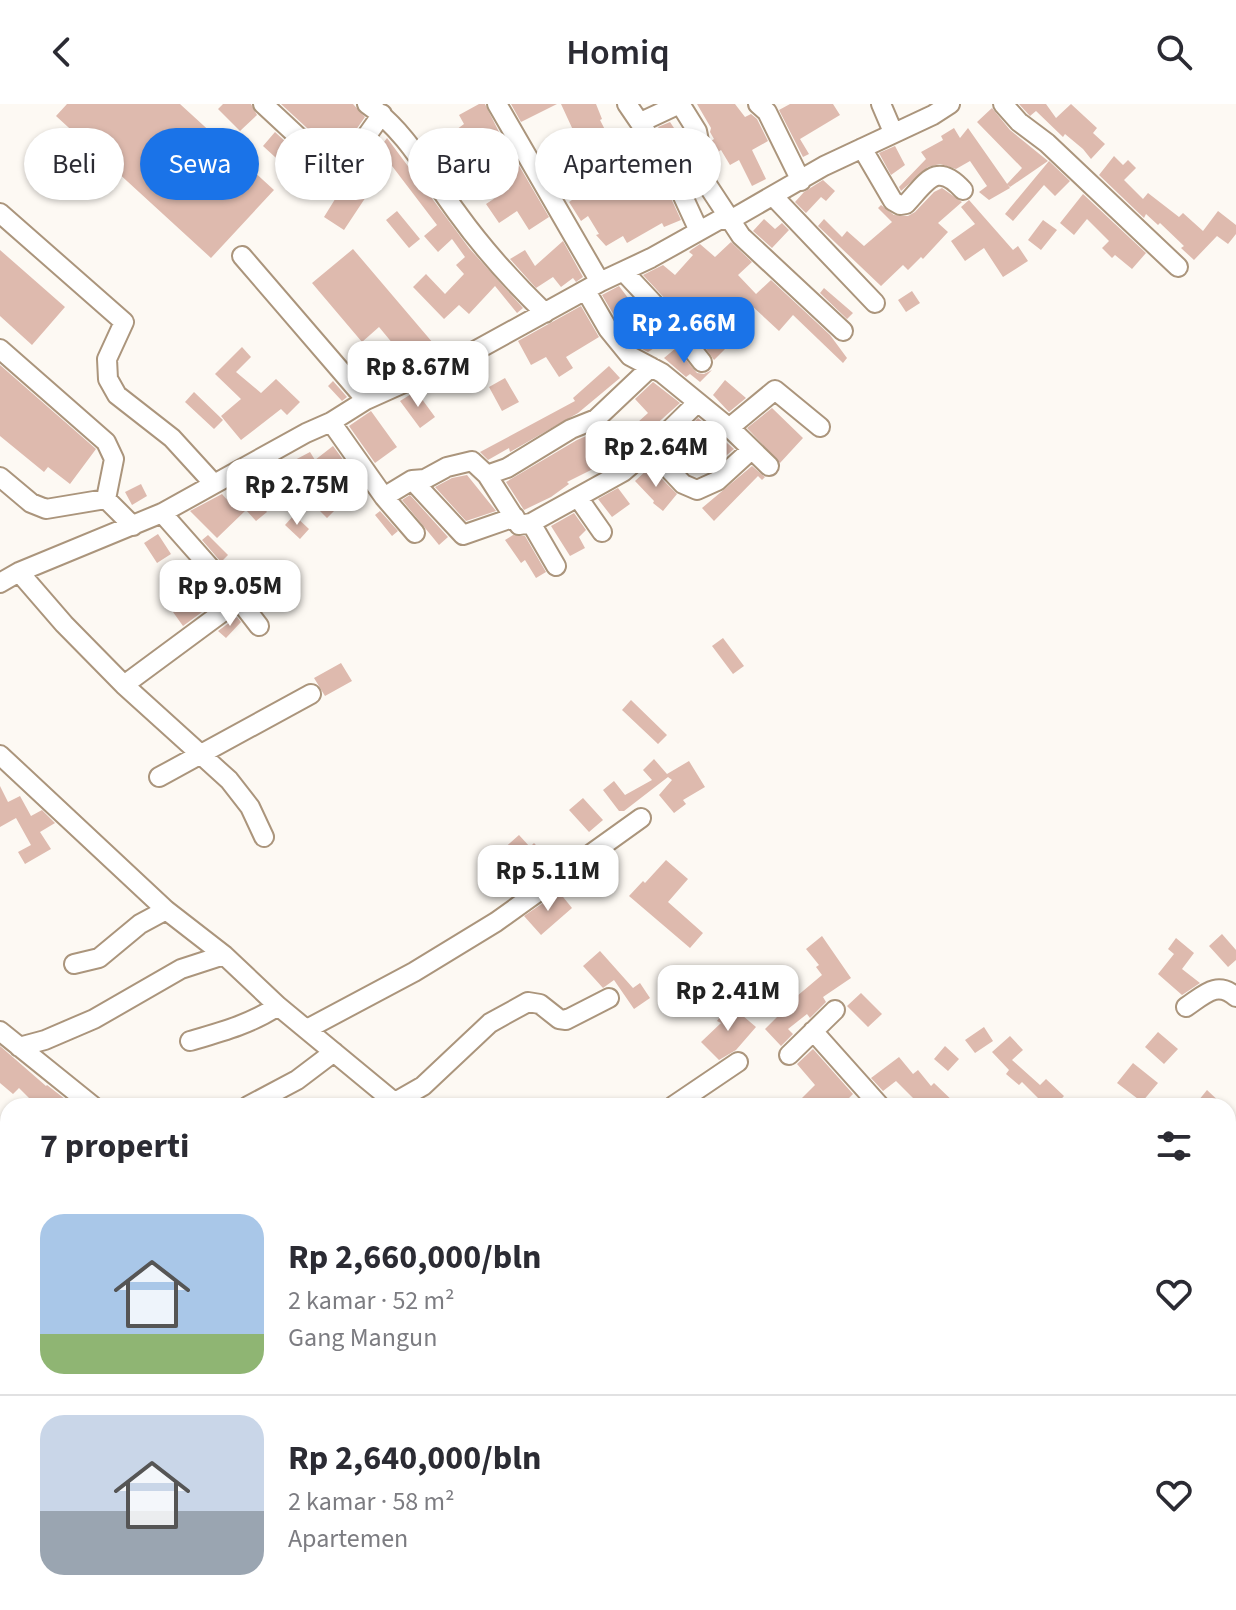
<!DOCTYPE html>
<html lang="id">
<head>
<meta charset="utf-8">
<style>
  :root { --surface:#fff; --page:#f2f2f3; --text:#2b2b33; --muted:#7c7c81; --line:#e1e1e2; --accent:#1a73e8 }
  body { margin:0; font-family:"Source Sans 3",sans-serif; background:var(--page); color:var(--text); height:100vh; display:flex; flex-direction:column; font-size:30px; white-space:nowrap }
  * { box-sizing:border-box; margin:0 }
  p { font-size:26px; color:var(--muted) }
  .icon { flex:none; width:44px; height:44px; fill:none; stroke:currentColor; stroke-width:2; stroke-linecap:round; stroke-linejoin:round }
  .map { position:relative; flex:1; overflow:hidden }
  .drawer { position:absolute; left:0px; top:994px; width:1236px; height:512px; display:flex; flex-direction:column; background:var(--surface); border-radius:24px 24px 0 0; box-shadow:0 2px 6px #0004 }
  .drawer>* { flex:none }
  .banner { position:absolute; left:24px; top:24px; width:800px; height:72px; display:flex; gap:16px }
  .price { position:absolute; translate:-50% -68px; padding:0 18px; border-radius:16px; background:#fff; color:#222; font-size:26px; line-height:52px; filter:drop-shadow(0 2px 4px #0008) }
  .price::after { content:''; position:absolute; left:50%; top:48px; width:24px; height:18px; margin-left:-12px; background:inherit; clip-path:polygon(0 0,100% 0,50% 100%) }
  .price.on { background:var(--accent); color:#fff }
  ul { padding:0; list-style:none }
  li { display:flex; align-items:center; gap:24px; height:200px; padding:0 40px }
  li+li { border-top:2px solid var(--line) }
  li span { display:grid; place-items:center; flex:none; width:224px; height:160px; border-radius:24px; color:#555 }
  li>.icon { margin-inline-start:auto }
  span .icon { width:96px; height:96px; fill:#fffc; stroke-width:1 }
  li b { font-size:34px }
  h2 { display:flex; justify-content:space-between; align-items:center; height:96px; padding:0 40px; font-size:34px }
  .pill { padding:0 28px; border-radius:36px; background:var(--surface); box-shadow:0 2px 6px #0004; font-size:28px; line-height:72px }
  .pill.on { background:var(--accent); color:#fff }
  header { display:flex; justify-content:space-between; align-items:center; height:104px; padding:0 40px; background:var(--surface); font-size:36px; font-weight:600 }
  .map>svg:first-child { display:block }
</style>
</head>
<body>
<header><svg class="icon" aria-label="back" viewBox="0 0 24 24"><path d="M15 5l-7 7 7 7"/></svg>Homiq<svg class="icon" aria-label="search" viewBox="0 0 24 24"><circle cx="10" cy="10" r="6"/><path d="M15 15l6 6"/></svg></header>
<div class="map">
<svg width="1236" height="1506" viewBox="0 0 1236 1506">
  <rect width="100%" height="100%" fill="#fdf9f3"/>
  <path fill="#debaae" d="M67,0h113l94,86 -63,68 -155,-142z
    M223,0h28l6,11 -17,16 -22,-22z
    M281,0h72l12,13 -12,17 -3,-2 -17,20z
    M479,0h6l15,30 -16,12 -1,-3 -30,23 -16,-22 27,-20 -5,-9z
    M511,0h46l-36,18z
    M561,0h35l6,15 -2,1 19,37 22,-12 17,25 23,50 -17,7 -2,-4 -35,20 -4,-7 -17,10 -10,-11 3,-1 -11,-18 -7,5 -12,-19 36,-25 -13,-22 -30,21 -14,-15 -7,-15 32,-16z
    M697,0h38l10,13 6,-3 6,5 11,22 -16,9 14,29 -14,7 -13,-26 -9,5 -9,-15 -12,8 2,-17 3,-2 -4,-7 1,-4z
    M790,0h43l7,11 -40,24 9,15 -6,3 -24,-47z
    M1019,0h27l10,14 15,-14 26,24 -4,5 12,11 -14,15 -8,-10 -18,-15 -2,3 -27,-26 -6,5z
    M992,4l18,22 38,31 -38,26 -3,-3 15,-16 -45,-46z
    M670,18l6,9 -11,7 -7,-11z
    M954,24l6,10 8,-10 42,60 -21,12 -10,-8 8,-6 -17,-25 -14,8 -16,-5 -12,3 -27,24 -2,-4 27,-28 -5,-7 22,-12 -2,-4z
    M275,28l24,22 -12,14 -24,-22z
    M387,34l82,110 54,60 -6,5 -22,-27 -26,28 -10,-9 -15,14 -31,-32 13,-13 19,20 19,-20 -8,-9 9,-8 -13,-18 -14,13 -14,-16 13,-11 -48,-63 -45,68 -20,-13 13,-21 3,2 23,-36 4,3z
    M895,42l10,19 -14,10 -12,-22z
    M1114,52l9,9 5,-5 8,8 -12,12 19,19 5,-6 31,24 4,-4 20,18 15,-20 18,14v9l-8,10 -11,-8 -23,24 -13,-12 3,-2 -24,-23 -2,2 -12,-11 -2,4 -45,-43z
    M514,53l35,60 -20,13 -12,-19 -18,12 -13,-19 18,-12 -13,-17z
    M1049,57l21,20 -15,15 -11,-11 -31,36 -8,-7z
    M314,71l11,10 -13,15 -12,-11z
    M823,76l12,11 -9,10 -5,-4 -15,16 -11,-11 9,-10z
    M942,84l20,14 -24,21 10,9 -25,27 -2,-2 -13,13 -5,-5 -22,21 -63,-60 6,-7 18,18 5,-6 17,15 28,-24 -14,-14 3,-3 13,10 14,1 7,-4 19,-20z
    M1083,90l63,59 -14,16 -17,-14 -3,3 -10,-10 7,-7 -22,-22 -13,16 -14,-12z
    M969,96l44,50 5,-4 10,15 -25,16 -19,-29 -19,13 -14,-20 24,-17 -14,-17z
    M397,107l23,28 -11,9 -23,-28z
    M764,115l11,10 7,-6 7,7 -17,18 -19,-17z
    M1043,116l14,10 -16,20 -13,-10z
    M563,137l20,36 -7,5 -3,-4 -12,9 -8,-10 -17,11 -26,-29 15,-9 10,16z
    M731,138l21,20 -14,13 18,19 15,-14 59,55 17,23 -4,5 -50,-48 -14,16 -28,-26 -17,17 -20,-18 -12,12 -9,-9 -11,10 -39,-42 20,-10 12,10 18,-20 -4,-3 2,-2 9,-6 15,13z
    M353,145l80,94 -25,19 -29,-35 -17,15 -50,-59z
    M0,146l65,57 -33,38 -32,-29z
    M619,182l43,57 -14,9 -10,-5 -20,-25 -16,-27z
    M824,184l29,25 -6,6 -27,-26z
    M912,187l8,12 -14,9 -8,-12z
    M581,202l18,31 -33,20 7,11 -14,9 -13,-20 -15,8 -13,-24z
    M710,230l15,15 -11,11 -13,-18z
    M242,243l9,10 -15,15 25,21 15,-14 24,23 -13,13 -6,-6 -40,31 -20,-24 20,-17 -26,-25z
    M676,244l21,25 7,1 8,-4 -12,12 -10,-8 -4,3 -22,-19z
    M0,261l96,84 -26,35 -22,-17 -4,5 -44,-36z
    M609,262l11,12 -42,35 -68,39 -1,-4 -21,12 -8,-8 95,-51 -2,-3z
    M505,274l14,24 -17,9 -13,-24z
    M725,276l21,18 -17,14 -16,-17z
    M333,277l14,16 -5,4 -14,-15z
    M653,278l27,21 -64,57 -9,-10 41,-37 -13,-14z
    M416,287l19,26 -15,11 -20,-27z
    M194,288l29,28 -9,9 -29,-27z
    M772,304l31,30 -23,25 -33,-35z
    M371,307l26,36 -22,16 -26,-37z
    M698,314l36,31 -27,23 -33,-30z
    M591,330l5,8 -8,7 13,16 -34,17 2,2 -18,13 -27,13 -18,-28 71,-42z
    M333,342l22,30 -11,9 -17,-22 -35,23 -33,16 8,10 -11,9 -10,-11 -29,28 -27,-27 32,-17 7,8 24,-20 57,-30 5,8z
    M752,362l13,11 -3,3 -4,-4 -44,45 -12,-13z
    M650,363l27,27 -14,17 -10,-8 1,-2 -19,-20z
    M467,371l29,36 -30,10 -31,-34 17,-9z
    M141,380l6,12 -15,9 -7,-13z
    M618,384l12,16 -18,13 -14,-18z
    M410,391l38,42 -9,8 -37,-45z
    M325,393l11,12 -9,9 -12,-12z
    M380,407l18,20 -6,5 -17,-21z
    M574,409l12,17 -7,7 6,11 -15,8 -19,-30z
    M294,411l15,14 -9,10 -15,-14z
    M158,430l13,20 -14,9 -13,-20z
    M208,431l20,20 -7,7 -19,-22z
    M513,431l12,1 21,36 -10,6 -11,-18 -4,3 -16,-23z
    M197,470l11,15 3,-2 10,11 -38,28 -10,-14 14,-10 -10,-13z
    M237,513l4,5 -15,16 -8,-7z
    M723,534l21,28 -11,8 -21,-28z
    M341,559l11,18 -27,15 -11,-18z
    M631,596l36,35 -9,9 -36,-34z
    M654,655l13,15 22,-13 16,26 -22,13 3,4 -12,9 -15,-18 13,-15 -4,-3 -44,34h-5l-16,-21 11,-9 11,14 27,-15 -9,-10z
    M0,682l8,16 12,-6 11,20 11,-6 13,13 -15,9 11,17 -26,15 -7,-12 13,-7 -15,-27 -16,9z
    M583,694l20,22 -14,12 -20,-22z
    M519,731l11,12 4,-4 16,17 -33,31 -17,-17 6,-5 -11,-13z
    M666,756l22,19 -20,23 35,31 -13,15 -61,-52 14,-15 2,2z
    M559,788l13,16 -31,27 -17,-19z
    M1222,830l14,16v10l-8,7 -19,-21z
    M822,832l29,42 -28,19 3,5 -16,16 -3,-4 -19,15 5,5 -12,12 -16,-17 15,-15 -2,-2 44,-37 -6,-8 3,-2 -13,-16z
    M1176,834l18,15 -12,16 18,14 -18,12 -24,-21 16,-20 -6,-5z
    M600,847l33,37 7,-5 10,15 -16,11 -20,-29 -11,8 -20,-22z
    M861,889l21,21 -14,13 -21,-21z
    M729,900l27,23 -20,23 -17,10 -18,-18 20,-19 -4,-2z
    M984,923l9,14 -18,12 -10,-13z
    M1158,928l20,17 -14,15 -19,-17z
    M1010,932l13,14 -11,10 28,25 6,-6 18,17 -9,10h-9l-24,-24 -3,3 -13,-11 3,-4 -17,-18z
    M0,942l46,40 1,-1 27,21h-37l-18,-18 -6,6 -13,-11z
    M945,942l14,13 -11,12 -14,-12z
    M813,945l40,45 -12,12h-47l21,-21 -18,-21z
    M899,953l14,17 5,-4 13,16 3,-3 24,23h-37l-25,-25 -13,10 -12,-13z
    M1133,959l25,20 -16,19 -25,-19z
    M1207,986l17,16h-30z"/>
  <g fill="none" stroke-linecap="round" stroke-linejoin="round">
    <g stroke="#ab957c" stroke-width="22">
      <path id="minor" d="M263,0l71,66 10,-2 38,-54
        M367,0c39,26 63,73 91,110 26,36 55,68 87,99
        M497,0l103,178
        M627,0l41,60 31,67
        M758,0l9,8 34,69
        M881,0l12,28
        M1003,0l16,18 28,21 131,124
        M641,18l34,-16 7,1 15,24 3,15 -5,8 -17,7
        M862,44l31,53 7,4 6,-1c20,-21 30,-44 57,-14
        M689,53l52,79 102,95
        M773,92l102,107
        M0,109l124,109 -17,37 1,20 9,16 55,43 42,46
        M242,152l124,144
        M624,168l45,48 33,42
        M586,187l22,38 22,27 32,17 71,58 36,35
        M0,245l106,93 8,17 -8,40
        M331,318l53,75 28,-17 13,-1 22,-12 25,-6 15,14 20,-7 64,-39 25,-10 55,-52
        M729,324l46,-38 45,37
        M650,345l33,35 14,6 20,-9 34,-31
        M487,371l32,50 12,-2 92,-51 27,-23 47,-46
        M0,373l31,26 15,6 60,-10 27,27
        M412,376l51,55 52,-18
        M384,393l31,36
        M579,395l23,33
        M162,409l77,87 20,26
        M531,419l25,43
        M19,468l45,52 60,61 105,95 21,27 14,30
        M0,479l19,-11 143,-59 144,-80 25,-11 35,-22 107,-48 127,-70 51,-24 68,-38 13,-1 92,-53 109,-51 17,-11
        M124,581l115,-85
        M0,651l166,155 58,45 54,51 121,100
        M159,673l152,-83
        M74,860l25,-6 41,-34 26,-14
        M1186,903c18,-12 31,-27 50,-10
        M307,925l107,-57 82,-50 145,-104
        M0,927l93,75
        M813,927l67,75
        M190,937c31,-9 61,-17 88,-35
        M19,943l26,-7 49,-21 87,-50 43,-14
        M789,951l46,-45
        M248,1002l49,-26 37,-28
        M388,1002l35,-20 67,-63 38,-21 12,2 19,15 7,1 43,-22
        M673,1002l65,-44
        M1228,1034l8,-5"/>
    </g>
    <use href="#minor" stroke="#fff" stroke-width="18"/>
  </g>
</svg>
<b class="price on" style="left:684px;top:261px">Rp 2.66M</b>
<b class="price" style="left:418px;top:305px">Rp 8.67M</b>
<b class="price" style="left:656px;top:385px">Rp 2.64M</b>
<b class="price" style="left:297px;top:423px">Rp 2.75M</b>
<b class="price" style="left:230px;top:524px">Rp 9.05M</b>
<b class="price" style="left:548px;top:809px">Rp 5.11M</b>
<b class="price" style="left:728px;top:929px">Rp 2.41M</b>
<div class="banner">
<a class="pill">Beli</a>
<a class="pill on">Sewa</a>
<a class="pill">Filter</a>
<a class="pill">Baru</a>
<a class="pill">Apartemen</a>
</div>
<section class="drawer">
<h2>7 properti<svg class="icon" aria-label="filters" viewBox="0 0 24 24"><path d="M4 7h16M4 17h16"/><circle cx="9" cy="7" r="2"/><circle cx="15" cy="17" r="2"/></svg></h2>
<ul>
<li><span style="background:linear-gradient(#a9c7e8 75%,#8fb573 0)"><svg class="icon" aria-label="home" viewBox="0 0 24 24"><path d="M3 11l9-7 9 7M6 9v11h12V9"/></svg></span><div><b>Rp 2,660,000/bln</b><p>2 kamar · 52 m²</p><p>Gang Mangun</p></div><svg class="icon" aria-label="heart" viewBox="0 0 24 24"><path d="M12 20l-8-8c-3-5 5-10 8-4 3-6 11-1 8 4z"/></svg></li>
<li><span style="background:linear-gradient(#c9d6e8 60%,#9aa5b1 0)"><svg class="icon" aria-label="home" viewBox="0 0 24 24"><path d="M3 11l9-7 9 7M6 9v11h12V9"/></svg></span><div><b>Rp 2,640,000/bln</b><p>2 kamar · 58 m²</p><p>Apartemen</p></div><svg class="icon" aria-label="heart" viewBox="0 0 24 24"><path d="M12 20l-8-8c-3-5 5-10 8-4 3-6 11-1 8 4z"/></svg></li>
</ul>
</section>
</div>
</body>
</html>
